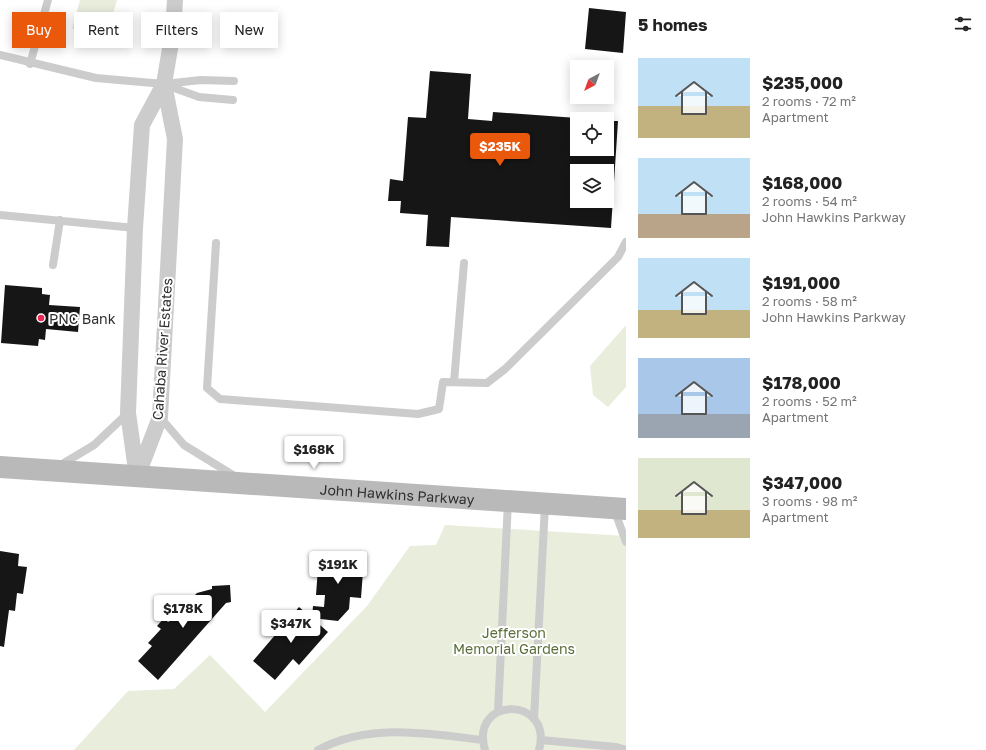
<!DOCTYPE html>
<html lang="en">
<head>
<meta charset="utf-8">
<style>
  :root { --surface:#fff; --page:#f2f2f2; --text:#222; --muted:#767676; --accent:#ea580c }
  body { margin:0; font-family:"Golos Text",sans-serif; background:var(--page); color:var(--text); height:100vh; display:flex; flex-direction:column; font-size:15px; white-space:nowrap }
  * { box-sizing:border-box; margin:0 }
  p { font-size:13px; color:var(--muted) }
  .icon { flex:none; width:22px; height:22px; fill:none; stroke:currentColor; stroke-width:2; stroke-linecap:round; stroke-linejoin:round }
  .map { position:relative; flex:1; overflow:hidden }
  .details { display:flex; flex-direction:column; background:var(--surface); width:360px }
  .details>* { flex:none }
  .banner { position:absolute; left:12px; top:12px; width:380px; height:36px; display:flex; gap:8px }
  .needle { width:26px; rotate:221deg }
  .buttons { position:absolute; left:570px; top:60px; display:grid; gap:8px }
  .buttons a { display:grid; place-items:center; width:44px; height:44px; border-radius:0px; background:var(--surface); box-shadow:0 2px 10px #0003; font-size:20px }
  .price { position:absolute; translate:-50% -34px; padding:0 9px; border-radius:4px; background:#fff; color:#222; font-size:13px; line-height:26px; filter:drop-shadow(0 1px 2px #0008) }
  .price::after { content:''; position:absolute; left:50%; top:24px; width:12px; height:9px; margin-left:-6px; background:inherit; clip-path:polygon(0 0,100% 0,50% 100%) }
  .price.active { background:var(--accent); color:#fff }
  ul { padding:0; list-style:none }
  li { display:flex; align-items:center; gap:12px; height:100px; padding:0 12px }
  li span { display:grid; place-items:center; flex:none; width:112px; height:80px; border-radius:0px; color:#555 }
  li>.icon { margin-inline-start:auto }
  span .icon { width:48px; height:48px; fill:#fffc; stroke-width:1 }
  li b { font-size:17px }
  h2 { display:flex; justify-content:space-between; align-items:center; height:48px; padding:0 12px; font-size:17px }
  .tag { padding:0 14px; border-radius:0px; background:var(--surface); box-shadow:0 2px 10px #0003; font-size:14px; line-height:36px }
  .tag.active { background:var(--accent); color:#fff }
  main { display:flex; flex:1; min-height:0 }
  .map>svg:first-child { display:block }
</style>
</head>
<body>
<main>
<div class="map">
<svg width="626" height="750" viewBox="0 0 626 750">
  <rect width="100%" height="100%" fill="#fff"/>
  <path fill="#e8eddc" d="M80,0h37l-7,24 -38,5z
    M626,325v62l-18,20 -15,-12 -3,-29z
    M445,525l181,11v214h-552l54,-59 46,-2 36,-34 55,57 102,-106 43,-60 26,-1z"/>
  <path fill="#161616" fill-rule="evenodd" d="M589,8l37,4 -3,41 -38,-4z
    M430,71l41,3 -3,45 24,2 1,-9 84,6v31h30v-28h11l-7,107 -160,-11 -2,30 -23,-1 2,-31 -28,-2 1,-12h-13l2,-22 13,2 5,-64 18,1zM577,171h30v30h-30z
    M5,285l37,3v6l8,1 -1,10 31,2 -2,25 -32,-3 -1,11 -6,-1 -1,7 -37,-3z
    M0,551l19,3 -1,12 9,1 -4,27 -6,-1 -2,18 -6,-1 -5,37 -4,-1z
    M319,554l45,4 -3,40 -11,-1 -1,12 -11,12 -26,-3 1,-12 11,1 1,-12h-9z
    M230,585l1,17 -5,1 -68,77 -20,-19 14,-15 -4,-3 13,-14 -4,-3 7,-8 4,4 2,-1 27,-28 15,-4v-3z
    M299,607l29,25 -29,33 -6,-6 -18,21 -22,-19z"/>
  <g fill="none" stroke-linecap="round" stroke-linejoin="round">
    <path stroke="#ccc" stroke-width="8" d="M0,55l96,23 68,6 37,-4 33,1
      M30,64l18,-64
      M166,85l33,12 34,3
      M0,215l135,13
      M216,243l-9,145 13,11 198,15 21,-5 4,-27 44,1 18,-14 113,-112 8,-15
      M53,265l7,-45
      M454,382l10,-119
      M160,417l24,28 52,32
      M59,466l35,-21 34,-32
      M614,509l12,33
      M498,712l10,-211
      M534,719l11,-214
      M541,740l75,7 10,3
      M318,750c50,-27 109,-17 164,-10
      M485,750c-16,-55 69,-54 54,0"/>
    <path stroke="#ccc" stroke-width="16" d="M164,84l11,55 -15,278 -23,60 -9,-64 7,-185 7,-103z
      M164,84l9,-53 2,-31"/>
    <path stroke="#b9b9b9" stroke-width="22" id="s1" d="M0,467l626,42"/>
  </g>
  <circle fill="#f02756" stroke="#fff" stroke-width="1.5" cx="41" cy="318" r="4"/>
  <g text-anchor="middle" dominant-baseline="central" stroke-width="4" stroke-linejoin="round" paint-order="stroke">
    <g font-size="14" fill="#2f2f2f" stroke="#fff" text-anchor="start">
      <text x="49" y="318">PNC Bank</text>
    </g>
    <g font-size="14" fill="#2f2f2f" stroke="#fff">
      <text transform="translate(162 349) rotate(-86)">Cahaba River Estates</text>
      <text stroke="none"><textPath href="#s1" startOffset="398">John Hawkins Parkway</textPath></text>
    </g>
    <g font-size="14" fill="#5a6e39" stroke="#fff">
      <text x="514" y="632">Jefferson<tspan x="514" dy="16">Memorial Gardens</tspan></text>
    </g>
  </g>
</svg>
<div class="buttons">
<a><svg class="needle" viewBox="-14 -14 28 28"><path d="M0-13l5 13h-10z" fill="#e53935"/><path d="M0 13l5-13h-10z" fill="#767676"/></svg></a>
<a><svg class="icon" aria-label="locate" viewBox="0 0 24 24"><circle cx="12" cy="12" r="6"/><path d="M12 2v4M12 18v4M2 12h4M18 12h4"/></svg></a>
<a><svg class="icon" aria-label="layers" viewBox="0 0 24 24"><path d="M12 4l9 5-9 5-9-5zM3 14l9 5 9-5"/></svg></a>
</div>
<b class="price active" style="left:500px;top:167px">$235K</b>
<b class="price" style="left:314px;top:470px">$168K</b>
<b class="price" style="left:338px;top:585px">$191K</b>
<b class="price" style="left:183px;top:629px">$178K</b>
<b class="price" style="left:291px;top:644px">$347K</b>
<div class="banner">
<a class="tag active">Buy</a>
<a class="tag">Rent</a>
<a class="tag">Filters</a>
<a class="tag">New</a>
</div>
</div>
<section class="details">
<h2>5 homes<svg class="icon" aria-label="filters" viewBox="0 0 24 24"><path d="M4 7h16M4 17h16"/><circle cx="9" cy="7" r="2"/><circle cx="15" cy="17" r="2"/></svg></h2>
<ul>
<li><span style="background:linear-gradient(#bfe0f5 60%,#c2b280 0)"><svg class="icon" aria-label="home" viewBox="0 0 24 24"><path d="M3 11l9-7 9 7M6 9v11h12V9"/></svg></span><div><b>$235,000</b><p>2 rooms · 72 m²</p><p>Apartment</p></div></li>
<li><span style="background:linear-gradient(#bfe0f5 70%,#b9a48a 0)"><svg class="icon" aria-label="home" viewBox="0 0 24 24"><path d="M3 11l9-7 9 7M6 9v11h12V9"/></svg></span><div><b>$168,000</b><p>2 rooms · 54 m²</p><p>John Hawkins Parkway</p></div></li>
<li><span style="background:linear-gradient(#bfe0f5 65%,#c2b280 0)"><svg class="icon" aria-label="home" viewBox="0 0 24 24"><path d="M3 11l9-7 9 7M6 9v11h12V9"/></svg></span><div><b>$191,000</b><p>2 rooms · 58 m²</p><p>John Hawkins Parkway</p></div></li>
<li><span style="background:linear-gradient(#a9c7e8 70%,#9aa5b1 0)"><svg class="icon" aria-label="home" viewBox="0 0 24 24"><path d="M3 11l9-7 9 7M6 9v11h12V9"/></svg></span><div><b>$178,000</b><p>2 rooms · 52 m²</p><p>Apartment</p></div></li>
<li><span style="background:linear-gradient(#dfe7d0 65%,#c2b280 0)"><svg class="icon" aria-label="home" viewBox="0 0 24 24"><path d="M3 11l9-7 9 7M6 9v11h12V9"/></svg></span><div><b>$347,000</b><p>3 rooms · 98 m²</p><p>Apartment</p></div></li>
</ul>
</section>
</main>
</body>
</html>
